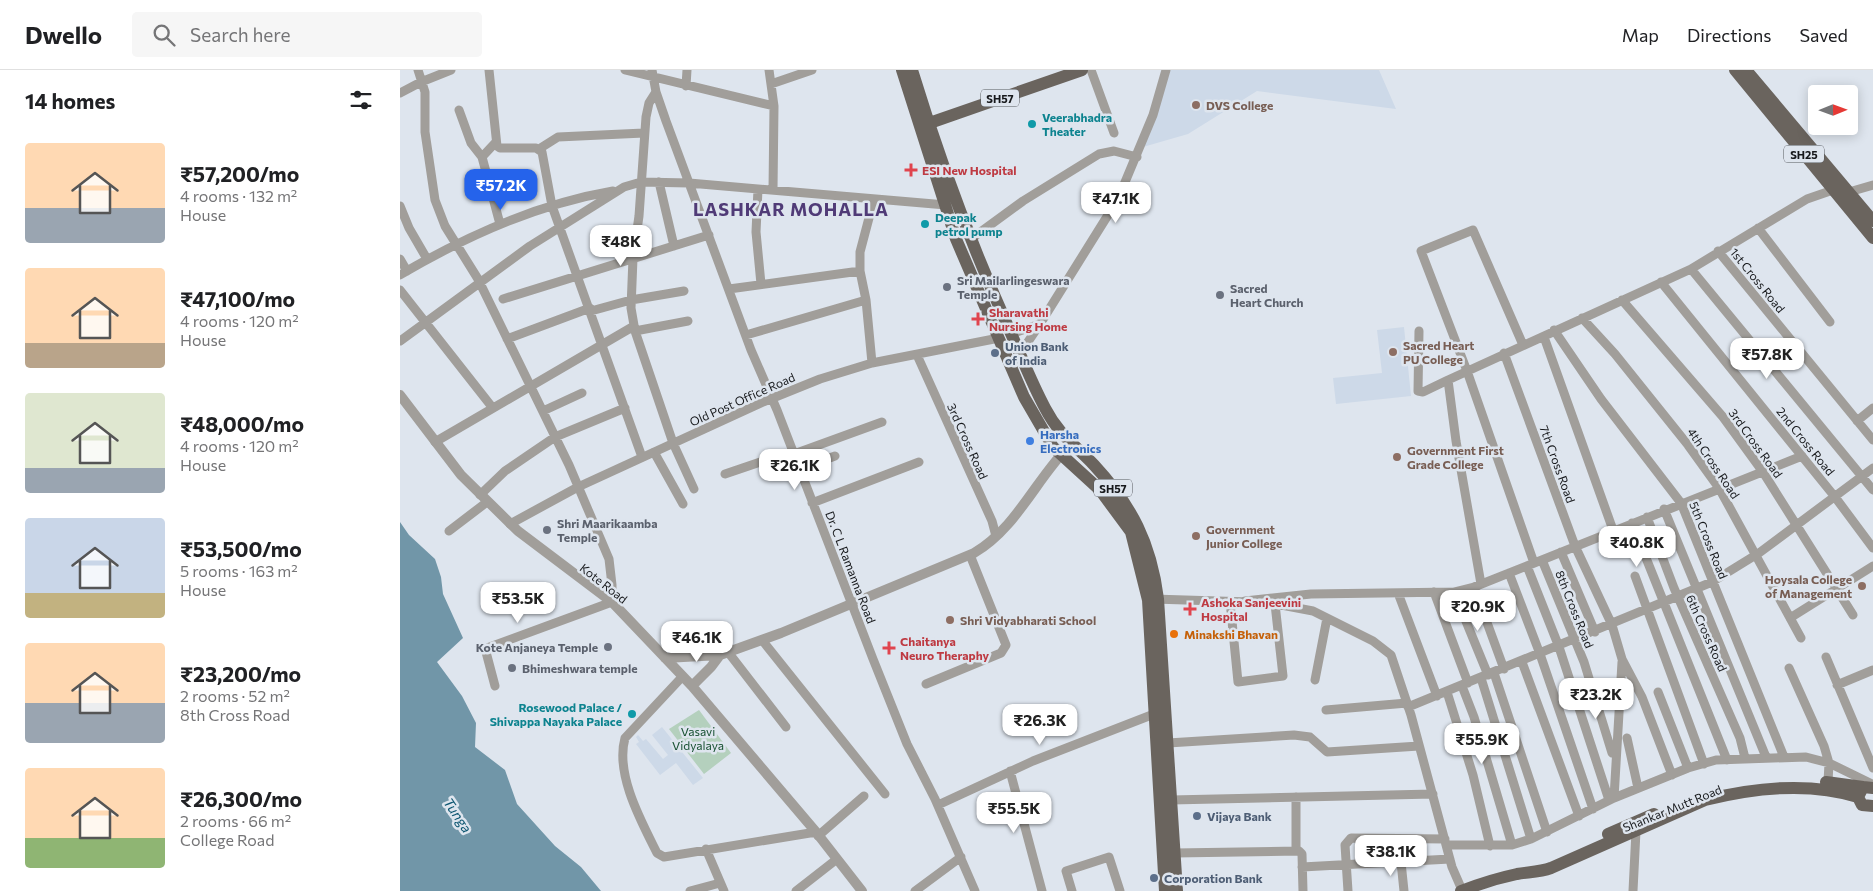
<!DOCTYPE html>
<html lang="en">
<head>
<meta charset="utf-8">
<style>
  :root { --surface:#fff; --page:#f6f6f6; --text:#202124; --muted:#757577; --line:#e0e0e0; --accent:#2563eb }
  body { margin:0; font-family:Commissioner,sans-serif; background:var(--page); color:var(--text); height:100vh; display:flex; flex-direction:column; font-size:19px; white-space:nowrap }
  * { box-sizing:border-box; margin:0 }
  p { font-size:16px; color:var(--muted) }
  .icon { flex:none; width:28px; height:28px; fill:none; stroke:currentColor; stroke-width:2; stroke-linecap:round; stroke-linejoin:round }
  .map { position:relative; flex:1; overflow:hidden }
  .sheet { display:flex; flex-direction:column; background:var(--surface); width:400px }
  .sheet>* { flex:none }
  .needle { width:32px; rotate:89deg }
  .fabs { position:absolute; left:1408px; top:15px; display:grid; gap:10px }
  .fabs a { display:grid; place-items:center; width:50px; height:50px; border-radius:5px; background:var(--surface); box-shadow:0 2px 12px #0003; font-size:25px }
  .price { position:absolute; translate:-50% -42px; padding:0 11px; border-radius:10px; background:#fff; color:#222; font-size:16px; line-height:32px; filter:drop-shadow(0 1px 2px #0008) }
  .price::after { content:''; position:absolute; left:50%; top:30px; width:15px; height:11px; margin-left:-8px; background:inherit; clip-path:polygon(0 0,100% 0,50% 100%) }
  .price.current { background:var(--accent); color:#fff }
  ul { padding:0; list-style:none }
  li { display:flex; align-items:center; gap:15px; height:125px; padding:0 25px }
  li span { display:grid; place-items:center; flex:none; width:140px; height:100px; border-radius:5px; color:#555 }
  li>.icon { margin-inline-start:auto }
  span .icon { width:60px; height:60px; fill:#fffc; stroke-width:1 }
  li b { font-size:21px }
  h2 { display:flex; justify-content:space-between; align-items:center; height:60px; padding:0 25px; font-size:21px }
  header { display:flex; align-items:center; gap:30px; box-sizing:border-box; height:70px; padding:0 25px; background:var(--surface); border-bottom:1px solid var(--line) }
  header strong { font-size:24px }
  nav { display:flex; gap:28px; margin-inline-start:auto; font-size:18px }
  .search { width:350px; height:45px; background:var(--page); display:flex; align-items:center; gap:12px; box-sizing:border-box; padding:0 18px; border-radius:5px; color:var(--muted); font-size:19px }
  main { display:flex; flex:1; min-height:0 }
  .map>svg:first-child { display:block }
</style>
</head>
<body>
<header>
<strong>Dwello</strong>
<div class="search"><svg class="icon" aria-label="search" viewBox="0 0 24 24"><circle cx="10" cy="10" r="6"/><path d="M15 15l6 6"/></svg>Search here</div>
<nav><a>Map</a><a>Directions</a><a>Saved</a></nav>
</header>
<main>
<section class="sheet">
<h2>14 homes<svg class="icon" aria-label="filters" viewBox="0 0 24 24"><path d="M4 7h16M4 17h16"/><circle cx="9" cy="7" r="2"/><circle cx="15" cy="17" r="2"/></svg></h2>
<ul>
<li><span style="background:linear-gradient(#ffd9b3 65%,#9aa5b1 0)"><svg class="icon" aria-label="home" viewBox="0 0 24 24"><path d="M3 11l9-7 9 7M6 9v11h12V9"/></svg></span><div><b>₹57,200/mo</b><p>4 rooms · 132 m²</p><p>House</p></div></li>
<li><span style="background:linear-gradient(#ffd9b3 75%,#b9a48a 0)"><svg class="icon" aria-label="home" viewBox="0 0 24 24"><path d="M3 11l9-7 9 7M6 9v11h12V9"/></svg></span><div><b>₹47,100/mo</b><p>4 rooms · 120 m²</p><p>House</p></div></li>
<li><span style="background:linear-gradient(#dfe7d0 75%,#9aa5b1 0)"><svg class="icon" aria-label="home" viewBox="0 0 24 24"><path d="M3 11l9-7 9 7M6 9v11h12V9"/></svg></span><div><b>₹48,000/mo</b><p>4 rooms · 120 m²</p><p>House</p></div></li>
<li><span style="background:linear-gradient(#c9d6e8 75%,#c2b280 0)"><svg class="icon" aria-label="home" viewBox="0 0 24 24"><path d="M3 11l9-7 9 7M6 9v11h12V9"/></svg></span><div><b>₹53,500/mo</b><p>5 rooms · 163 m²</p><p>House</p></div></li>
<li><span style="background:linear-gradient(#ffd9b3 60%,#9aa5b1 0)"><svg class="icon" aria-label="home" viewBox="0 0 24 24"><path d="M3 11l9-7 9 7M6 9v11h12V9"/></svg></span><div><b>₹23,200/mo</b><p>2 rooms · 52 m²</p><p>8th Cross Road</p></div></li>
<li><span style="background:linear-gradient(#ffd9b3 70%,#8fb573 0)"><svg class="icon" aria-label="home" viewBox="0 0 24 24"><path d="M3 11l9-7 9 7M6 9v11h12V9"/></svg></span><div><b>₹26,300/mo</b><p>2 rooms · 66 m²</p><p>College Road</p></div></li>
</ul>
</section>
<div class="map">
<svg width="1473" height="821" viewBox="0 0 1473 821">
  <rect width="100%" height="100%" fill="#dee5ee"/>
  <path fill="#cdd9e8" d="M767,0h212l17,39 -139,-18 -69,43 -45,13z
    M1004,257l7,69 -75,8 -3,-26 49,-5 -5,-43z
    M262,657l41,51 -10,7 -17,-22 -16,12 -24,-31 3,-2 -3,-5 2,-2 5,6 3,-2 17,20 5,-4 -16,-20z"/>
  <path fill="#b4d0bd" d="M299,640l32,43 -27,21 -35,-45z"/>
  <path fill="#7196a8" d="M0,452l9,13 26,24 6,18 2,17 20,44 -26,24 25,34 14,27 -1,24 30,23 12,34 38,42 26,21 20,24h-201z"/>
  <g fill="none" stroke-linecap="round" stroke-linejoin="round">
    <path stroke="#a19e9a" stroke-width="9" d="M18,0l7,22v40l10,68 10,26 33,53 91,186 40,94 3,26v17l-125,46 -1,4 9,34
      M89,0l8,76 3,2h36l6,4 10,54 90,251
      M225,0l149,36
      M252,0l4,22 10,29 85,229 26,60 96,249 34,85 28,55 40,92
      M369,0l5,36 -1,84
      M691,0l23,63
      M371,14l41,-14
      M286,16l1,-16
      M256,22l-7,11 -3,14 -7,99 -6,42 -2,50 4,23 38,112 21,46
      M0,23l21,-11 30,-12
      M59,40l12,33 11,14
      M96,72l-14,15 18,67
      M139,79l19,-12 86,-4
      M259,112l15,64
      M358,119l-2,43 5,52
      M0,136l9,22 18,31
      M1358,158l72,94
      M571,169l52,-38 76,-47 15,-3 23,6
      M1318,181l155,189
      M0,189l7,12
      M1291,199l182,221
      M0,205c66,-39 137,-71 213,-84
      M1261,212l174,215 38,51
      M329,219l131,-18
      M0,220l92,117
      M103,229l206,-64
      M1222,230l101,117 40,55 90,143
      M191,241l40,-11 53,-9
      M1182,248l33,36 73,91 31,43 82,150
      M1154,260l47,69 80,104 103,254
      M235,261l53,-10
      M1019,261l-1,60 5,1 25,-12
      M611,264l29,-10 78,-125 35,-84 13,-45
      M346,265l120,-35
      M1144,267l69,193
      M107,269l83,-31
      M0,271l130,-95 94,-59 17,-5 48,1 257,22
      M1123,275l-50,-115 -52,21 46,120 67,192
      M1104,283l71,193 37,79 10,34 20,38 30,78
      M517,285l75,166 4,15
      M619,285l21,-31
      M472,293l-6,-63 -6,-29v-19l14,-53
      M143,341l39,-18
      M1457,351l16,-13
      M35,372l199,-116
      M254,382l29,52
      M394,384l88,-32
      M400,399l35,-13
      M325,404l68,-23
      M80,425l25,-24 50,-34 70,-29
      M412,433l107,-41
      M1264,439l102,248
      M1247,447l27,71 66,150 5,20
      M1232,453l95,237
      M110,454l68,-37 185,-85 57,-23 52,-16 127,-25
      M49,461l38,-29
      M1161,482l34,80
      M1142,490l42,102 28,91
      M1127,496l32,81 50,153
      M1109,503l31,81 53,155
      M1235,506l69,188
      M1081,514l-25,-143 -8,-61 243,-111 116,-70 26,-9 16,2 24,-7
      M1074,517l30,82
      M1034,522l34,91
      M1054,522l34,83
      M998,523l39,103
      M753,529l97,3
      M830,531l8,81 45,-6 -8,-72
      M845,531l66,-7 143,-2 20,-5 328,-131
      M865,532l48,9 60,30 18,14 20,60 41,152 10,23
      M1390,548l83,-52
      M362,570l123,154
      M328,582l58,75
      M1426,587l47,111
      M1122,592l57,154
      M1389,598l35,78 5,17 -1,19
      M1094,603l53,159
      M282,607l-57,61c-10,36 16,83 32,115l7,4 152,-25
      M1081,608l50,161
      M915,610l12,-62
      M526,614l75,-31 5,-8 -36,-90
      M1437,615l36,-15
      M1062,616l12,31 38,128
      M1047,622l26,83 17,71
      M1258,622l30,76
      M1008,637l304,-125 47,-29 114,-85
      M926,640l81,-7
      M1227,668l11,50
      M768,673l126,-8 16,2 17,15 92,-6
      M610,701l32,120
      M896,727v54
      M1214,728l8,-136
      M771,730l262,-6
      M538,735l95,-44 121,-47
      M418,766l46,-40
      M1046,775h66l19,-6 83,-41 74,-30 28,-8 90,-3 23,6 43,21
      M306,779l18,42
      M775,783l124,-2 3,3 1,37
      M1001,792l3,29
      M902,797l148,-8
      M290,821l30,-8
      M396,821l41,-32
      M515,821l46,-34
      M672,821l-6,-20 43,-14 11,34
      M948,821l-3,-46 6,-7 94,1
      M1233,821l3,-60"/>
    <path stroke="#a19e9a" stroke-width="10" d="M0,325l61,80 57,56 94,71 80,84 124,146 46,59
      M265,588l55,-3 61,-22 193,-80c43,-25 63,-76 97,-109
      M292,616l19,-19 9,-12"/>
    <path stroke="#6a645e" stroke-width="12" d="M502,0l54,169 68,158 29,50 47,43 31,42 17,68 17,291
      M512,0c27,89 59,174 97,259 12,26 22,53 36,79 14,27 29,36 49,57 38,41 57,78 64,134l19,292
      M1335,0l138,168
      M1346,0l127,151
      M521,56l161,-56
      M1426,712l37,5
      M1473,718l-10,-1 -5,10 4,8 11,1
      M1208,764l46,-20
      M1061,821c18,-7 37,-13 56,-17 12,-2 23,-2 34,-6l154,-68c48,-12 105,-18 153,-3"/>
  </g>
  <g fill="#8d6e63" stroke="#dee5ee" stroke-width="2">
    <circle cx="796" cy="35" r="5"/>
    <circle cx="993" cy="282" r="5"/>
    <circle cx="997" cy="387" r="5"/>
    <circle cx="796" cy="466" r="5"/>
    <circle cx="1462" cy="516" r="5"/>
    <circle cx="550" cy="550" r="5"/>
  </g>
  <g fill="#0f9aa8" stroke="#dee5ee" stroke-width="2">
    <circle cx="632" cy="54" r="5"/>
    <circle cx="525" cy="154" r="5"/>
    <circle cx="232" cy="644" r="5"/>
  </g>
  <g fill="#e0444e" stroke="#dee5ee" stroke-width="2">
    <path d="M508.5 92.5h5v5h5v5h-5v5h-5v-5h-5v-5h5z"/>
    <path d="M575.5 241.5h5v5h5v5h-5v5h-5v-5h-5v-5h5z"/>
    <path d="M787.5 531.5h5v5h5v5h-5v5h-5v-5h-5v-5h5z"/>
    <path d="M486.5 570.5h5v5h5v5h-5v5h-5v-5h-5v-5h5z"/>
  </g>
  <g fill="#6b7280" stroke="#dee5ee" stroke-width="2">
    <circle cx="547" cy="217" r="5"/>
    <circle cx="820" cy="225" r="5"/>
    <circle cx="147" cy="460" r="5"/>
    <circle cx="208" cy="577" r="5"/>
    <circle cx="112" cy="598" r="5"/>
  </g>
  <g fill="#5c6f8a" stroke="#dee5ee" stroke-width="2">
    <circle cx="595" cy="283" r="5"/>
    <circle cx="797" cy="746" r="5"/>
    <circle cx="754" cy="808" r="5"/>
  </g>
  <circle fill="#3f7fe0" stroke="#dee5ee" stroke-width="2" cx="630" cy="371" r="5"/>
  <circle fill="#e8710a" stroke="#dee5ee" stroke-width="2" cx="774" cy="564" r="5"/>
  <g text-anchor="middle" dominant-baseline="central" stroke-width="5" stroke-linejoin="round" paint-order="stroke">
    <g fill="#dee5ee" stroke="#53565b" stroke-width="1">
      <rect x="581" y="19.5" width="38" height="17" rx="4"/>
      <rect x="1384" y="75.5" width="40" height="17" rx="4"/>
      <rect x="694" y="409.5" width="38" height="17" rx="4"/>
    </g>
    <g font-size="11" font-weight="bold" fill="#17191c">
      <text x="600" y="28">SH57</text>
      <text x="1404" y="84">SH25</text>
      <text x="713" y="418">SH57</text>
    </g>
    <g font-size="12" font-weight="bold" fill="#785e54" stroke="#dee5ee" text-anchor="start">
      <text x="806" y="35">DVS College</text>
      <text x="1003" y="275">Sacred Heart<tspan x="1003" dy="14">PU College</tspan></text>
      <text x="1007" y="380">Government First<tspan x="1007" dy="14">Grade College</tspan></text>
      <text x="806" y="459">Government<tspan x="806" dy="14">Junior College</tspan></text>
      <text x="1452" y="509" text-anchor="end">Hoysala College<tspan x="1452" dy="14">of Management</tspan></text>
      <text x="560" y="550">Shri Vidyabharati School</text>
    </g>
    <g font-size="12" font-weight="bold" fill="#0d838f" stroke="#dee5ee" text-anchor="start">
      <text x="642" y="47">Veerabhadra<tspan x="642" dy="14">Theater</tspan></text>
      <text x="535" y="147">Deepak<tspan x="535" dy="14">petrol pump</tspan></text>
      <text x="222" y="637" text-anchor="end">Rosewood Palace /<tspan x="222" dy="14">Shivappa Nayaka Palace</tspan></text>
    </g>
    <g font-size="12" font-weight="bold" fill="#be3a42" stroke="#dee5ee" text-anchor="start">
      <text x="522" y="100">ESI New Hospital</text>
      <text x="589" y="242">Sharavathi<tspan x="589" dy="14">Nursing Home</tspan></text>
      <text x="801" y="532">Ashoka Sanjeevini<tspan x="801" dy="14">Hospital</tspan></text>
      <text x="500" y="571">Chaitanya<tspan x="500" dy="14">Neuro Theraphy</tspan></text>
    </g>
    <g font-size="12" font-weight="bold" fill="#5b616d" stroke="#dee5ee" text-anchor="start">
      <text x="557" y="210">Sri Mailarlingeswara<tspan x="557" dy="14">Temple</tspan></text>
      <text x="830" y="218">Sacred<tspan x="830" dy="14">Heart Church</tspan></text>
      <text x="157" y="453">Shri Maarikaamba<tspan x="157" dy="14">Temple</tspan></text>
      <text x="198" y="577" text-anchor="end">Kote Anjaneya Temple</text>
      <text x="122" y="598">Bhimeshwara temple</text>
    </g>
    <g font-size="12" fill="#17191c" stroke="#dee5ee">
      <text transform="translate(1358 210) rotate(51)">1st Cross Road</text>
      <text transform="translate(342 329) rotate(-24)">Old Post Office Road</text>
      <text transform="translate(568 371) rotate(66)">3rd Cross Road</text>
      <text transform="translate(1406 371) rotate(51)">2nd Cross Road</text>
      <text transform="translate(1356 373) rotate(54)">3rd Cross Road</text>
      <text transform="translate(1314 393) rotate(56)">4th Cross Road</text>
      <text transform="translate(1158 394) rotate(70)">7th Cross Road</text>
      <text transform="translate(1309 470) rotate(68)">5th Cross Road</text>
      <text transform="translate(451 497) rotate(69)">Dr. C L Ramanna Road</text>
      <text transform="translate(204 513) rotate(38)">Kote Road</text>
      <text transform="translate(1175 539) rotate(68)">8th Cross Road</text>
      <text transform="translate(1307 563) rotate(66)">6th Cross Road</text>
      <text transform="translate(1272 738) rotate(-22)">Shankar Mutt Road</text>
    </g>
    <g font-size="12" font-weight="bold" fill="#4e5e75" stroke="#dee5ee" text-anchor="start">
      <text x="605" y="276">Union Bank<tspan x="605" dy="14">of India</tspan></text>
      <text x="807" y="746">Vijaya Bank</text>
      <text x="764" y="808">Corporation Bank</text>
    </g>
    <g font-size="12" font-weight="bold" fill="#366cbe" stroke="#dee5ee" text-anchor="start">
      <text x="640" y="364">Harsha<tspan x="640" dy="14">Electronics</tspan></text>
    </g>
    <g font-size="12" font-weight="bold" fill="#c56008" stroke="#dee5ee" text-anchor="start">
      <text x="784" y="564">Minakshi Bhavan</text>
    </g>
    <g font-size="12" fill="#175031" stroke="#dee5ee">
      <text x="298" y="661">Vasavi<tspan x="298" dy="14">Vidyalaya</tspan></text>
    </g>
    <g font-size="14" font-style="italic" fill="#0d5671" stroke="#dee5ee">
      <text transform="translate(58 745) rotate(56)">Tunga</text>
    </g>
    <g font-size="18" font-weight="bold" letter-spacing="1" fill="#503b77" stroke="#dee5ee">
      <text x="391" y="139">LASHKAR MOHALLA</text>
    </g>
  </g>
</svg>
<div class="fabs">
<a><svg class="needle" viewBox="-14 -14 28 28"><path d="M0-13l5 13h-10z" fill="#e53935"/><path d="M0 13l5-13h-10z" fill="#757577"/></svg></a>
</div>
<b class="price current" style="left:101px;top:141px">₹57.2K</b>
<b class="price" style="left:716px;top:154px">₹47.1K</b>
<b class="price" style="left:221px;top:197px">₹48K</b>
<b class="price" style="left:1367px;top:310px">₹57.8K</b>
<b class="price" style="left:395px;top:421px">₹26.1K</b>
<b class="price" style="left:1237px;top:498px">₹40.8K</b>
<b class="price" style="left:118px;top:554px">₹53.5K</b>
<b class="price" style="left:1078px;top:562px">₹20.9K</b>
<b class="price" style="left:297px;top:593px">₹46.1K</b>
<b class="price" style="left:1196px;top:650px">₹23.2K</b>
<b class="price" style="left:640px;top:676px">₹26.3K</b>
<b class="price" style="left:1082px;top:695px">₹55.9K</b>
<b class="price" style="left:614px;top:764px">₹55.5K</b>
<b class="price" style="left:991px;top:807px">₹38.1K</b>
</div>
</main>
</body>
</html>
